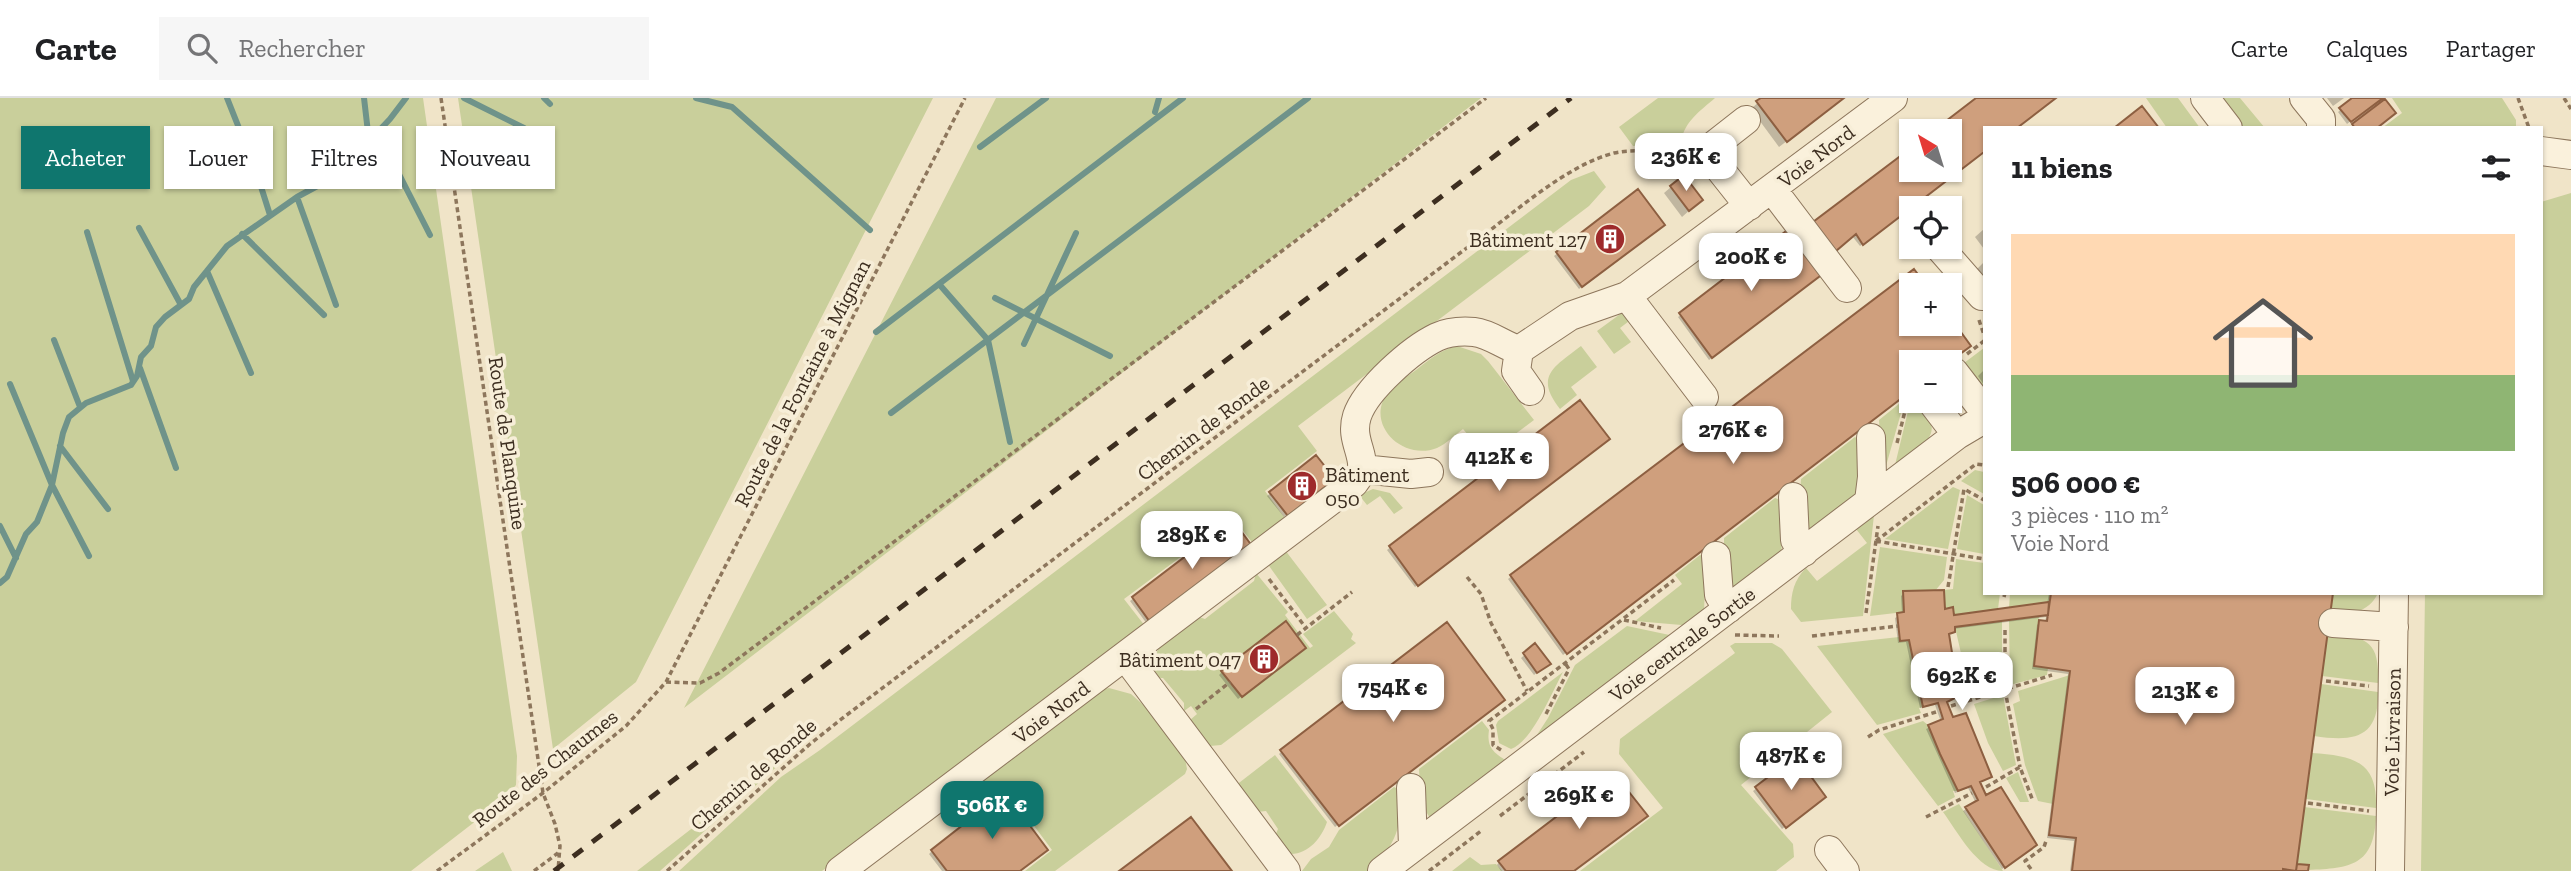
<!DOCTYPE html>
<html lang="fr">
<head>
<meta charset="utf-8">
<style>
  :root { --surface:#fff; --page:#f6f6f6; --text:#202124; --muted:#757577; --line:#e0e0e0; --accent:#0f766e }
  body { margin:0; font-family:"Zilla Slab",serif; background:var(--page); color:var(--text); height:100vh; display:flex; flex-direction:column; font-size:26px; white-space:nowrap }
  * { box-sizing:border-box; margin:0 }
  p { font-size:23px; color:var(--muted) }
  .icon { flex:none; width:38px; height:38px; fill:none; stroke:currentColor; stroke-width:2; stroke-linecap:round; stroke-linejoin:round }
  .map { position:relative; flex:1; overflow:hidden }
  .drawer { position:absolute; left:1983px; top:28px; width:560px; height:469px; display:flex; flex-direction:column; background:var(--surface); border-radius:0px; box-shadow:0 2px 5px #0004 }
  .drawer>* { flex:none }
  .top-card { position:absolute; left:21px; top:28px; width:665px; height:63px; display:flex; gap:14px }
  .needle { width:46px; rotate:322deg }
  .tools { position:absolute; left:1899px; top:21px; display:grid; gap:14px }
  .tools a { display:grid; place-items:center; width:63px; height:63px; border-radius:0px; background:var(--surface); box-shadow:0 2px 5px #0004; font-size:35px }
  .price { position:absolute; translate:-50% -60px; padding:0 16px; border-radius:14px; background:#fff; color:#222; font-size:23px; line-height:46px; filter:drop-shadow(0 2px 4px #0008) }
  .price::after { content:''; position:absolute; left:50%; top:42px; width:21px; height:16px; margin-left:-10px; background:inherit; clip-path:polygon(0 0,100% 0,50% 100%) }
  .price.on { background:var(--accent); color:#fff }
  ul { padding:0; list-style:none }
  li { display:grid; align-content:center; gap:14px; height:371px; padding:0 28px }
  li span { display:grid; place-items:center; height:217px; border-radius:0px; color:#555 }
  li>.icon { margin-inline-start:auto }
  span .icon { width:126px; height:126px; fill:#fffc; stroke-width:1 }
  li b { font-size:30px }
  h2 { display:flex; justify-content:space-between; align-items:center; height:84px; padding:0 28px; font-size:30px }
  .pill { padding:0 24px; border-radius:0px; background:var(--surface); box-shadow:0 2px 5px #0004; font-size:24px; line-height:63px }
  .pill.on { background:var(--accent); color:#fff }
  header { display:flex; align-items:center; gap:42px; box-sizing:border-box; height:98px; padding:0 35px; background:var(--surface); border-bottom:2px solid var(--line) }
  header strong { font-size:33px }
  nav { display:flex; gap:38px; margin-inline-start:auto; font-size:24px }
  .search { width:490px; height:63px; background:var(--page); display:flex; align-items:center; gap:18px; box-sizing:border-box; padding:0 24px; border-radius:0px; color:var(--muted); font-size:26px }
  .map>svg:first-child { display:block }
</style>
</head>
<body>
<header>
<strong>Carte</strong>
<div class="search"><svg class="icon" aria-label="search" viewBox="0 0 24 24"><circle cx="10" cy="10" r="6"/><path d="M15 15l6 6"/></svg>Rechercher</div>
<nav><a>Carte</a><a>Calques</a><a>Partager</a></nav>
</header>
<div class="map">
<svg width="2571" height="773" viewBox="0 0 2571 773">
  <rect width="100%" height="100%" fill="#f0e4c8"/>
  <path fill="#c9cf9b" d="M0,0h423l94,658 -1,29 -13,15 -92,71h-411z
    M458,0h475l-297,584 -83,67z
    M996,0h485l-797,610z
    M1658,0h57c-15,13 -30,23 -34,43l-19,4 -29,1 -14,-19z
    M2146,0h32l22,30h-33z
    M2219,0h21l25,30h-22z
    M2392,0h110l14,22v8h-134l20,-15z
    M1594,73l12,16 -17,19 -291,220 19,25 -52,40 22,30 -32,25 -22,-28 -109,81 21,27 -323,245h-143l102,-94 39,-27 751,-570z
    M2571,95v678h-150l4,-278h116v-391z
    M1623,214l14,3 -17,13 11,14 -17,12 -17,-23z
    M1457,248l24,8 7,7 46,59 -48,36 -23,-27c-8,6 -17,15 -26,19 -36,14 -75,-27 -47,-58 7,-8 18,-14 26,-20 14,-11 24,-20 41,-24z
    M1581,248l16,21 -26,20 6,8 -17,14c-26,-33 -6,-42 21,-63z
    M1984,250v47l-24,-29z
    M1905,301l-23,81 -3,-60z
    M1913,304c5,6 14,14 18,22 6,17 -25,33 -36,41l15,-62z
    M1855,339l6,5 -4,52 -50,42 -7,-43 1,-14z
    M1975,372l9,2v22l-23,-13z
    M1953,389l7,3 -12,59 -63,-10z
    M1373,391l17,4 13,15 -9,6 -14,-18 -13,9 -8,-10z
    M1967,397l17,10v49l-27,-5z
    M1775,400l11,4 -5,52 -48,35 -9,-36v-15z
    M1874,417l-11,101 -62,6 -10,-13c0,-16 3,-29 15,-41l11,13 50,-38 -11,-14z
    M1880,449l67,10 -3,23 -9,11 -31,21 -34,4z
    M1285,452l42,55 -20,14 -40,-56z
    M1700,457l6,3 -2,54 -11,14 -58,-5 47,-37 -7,-9z
    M1956,461l28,4v30h16l-2,16 -44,6 -1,-7 -8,1 -1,-19 9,-1z
    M1256,475l32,39 -3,3 25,33 3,-2 -10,-12 31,-23 19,23 -2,5 5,4 -135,102 -11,1 -20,-26 7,-6 -6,-8 -7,5v-8l-21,-25h-6c-14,-29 20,-47 39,-62l9,3 49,-38z
    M2010,495h41l-2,9 -40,6z
    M2333,495h45c-10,21 -28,20 -48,24z
    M2039,518l-5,50 14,2 -1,7 -37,10 -1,-65z
    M2002,523v66l-31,10 -16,-70z
    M1627,528l52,11 -155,118 24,-37 27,-53z
    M2328,532c38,9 52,9 50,53l-56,-7z
    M1899,539l1,4 9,-1 14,67 -4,1 2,5 -44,12 -60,-79z
    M1735,545h37l10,6 50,63 -91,73 52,59 1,13 -18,14h-196l83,-63 -44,-54 1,-15 115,-86 -5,-7z
    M1563,574c-11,20 -31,70 -52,77l-12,-6 -3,-18 2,-4z
    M2070,577l-17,129 -15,-3 -13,-36 -12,-61 7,-3 -2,-10z
    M2321,586l57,8c1,47 -25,50 -64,44z
    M1109,590l22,6 17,15 37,49 2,11 -2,5 -130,97h-30l27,-21 -46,-62 -20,15 -12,-16 122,-96z
    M2003,597l13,70 -13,6 -15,-28 -14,-39z
    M1482,623l7,9c-3,20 7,24 23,34l-80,56c-12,-13 -12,-34 -13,-51z
    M1923,623l5,4 30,66h-5l2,6 -17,9 -55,-72z
    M2312,655c40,3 66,7 64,55l-70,-9z
    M1275,657l52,67c-5,15 -18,32 -36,32l-16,-18 3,-7 -12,-18 -9,1 -22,-26z
    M780,662l2,2 -122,109h-23z
    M2018,674l11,30h-9l-14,-24z
    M1394,689l8,4c-2,40 -5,49 -30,80h-70l9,-12 18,-12 10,-17z
    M1959,706l44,67c-25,0 -46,-40 -60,-59z
    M2304,709l72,9c-2,50 -25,52 -68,54v-5l-11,-1z
    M503,754l9,19h-37z
    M1470,759l11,8 15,-1 6,7h-50z"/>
  <path fill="#0003" d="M1763,0h80l-64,49 -28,-38z
    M1979,0h75l-70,30v23l-124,95 -8,-10 59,-86v20h39v-39h-14z
    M2327,0h17l-11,8z
    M2355,0h26l-34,26 -9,-12z
    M1671,89l30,13 -19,17 -18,-24z
    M1638,94l22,36 -81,61 -25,-33z
    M1984,131v20l-9,-12z
    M1984,164v17l-7,-10z
    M1914,174l10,13h-13v39h39v-4l18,26 -21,16h-36v28l-348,265 -55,-76z
    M1819,178l-110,84 -31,-43 3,-2z
    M1984,272v15l-6,-9z
    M1580,304l25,39 -190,146 -28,-37z
    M1316,359l17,22 -49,38 -17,-21z
    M1232,425l-85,101 -17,-23z
    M1904,495l49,24 94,-13 2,-11h281l-35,272 12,2 -1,4h-236l4,-30 -27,-3 21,-164 -36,-5 5,-44 3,-3 5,1 1,-6 -93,12v3l-6,3 10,61 -12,7 6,16 39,58 -12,6 7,14 47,51 -30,21 -39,-58 13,-8 -8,-15 -13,5 -29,-64 15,-7 -6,-17 -15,3 -14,-66 -8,1 -3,-25 7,-4 -1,-18z
    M1535,548l10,20 -11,9 -13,-17z
    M1301,552l-63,49 -19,-24 3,-3z
    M1500,604l-165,125 -56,-73 3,-3z
    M1796,660l25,42 -39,29 -29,-38z
    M932,753l87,20h-77l-13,-17z
    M1499,764l73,9h-71l-4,-6z"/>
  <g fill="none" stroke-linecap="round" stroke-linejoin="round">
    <path stroke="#6f938a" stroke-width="6" d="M227,0l29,73 14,44
      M364,0l5,43
      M464,0l60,30
      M544,0l6,6
      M696,0l36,9 138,123
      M1155,14l4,-14
      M377,33l53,104
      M980,49l66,-49
      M297,99l39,108
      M139,130l42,77
      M87,134l46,149
      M242,136l82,81
      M207,173l44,102
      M939,186l49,56 22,102
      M995,200l115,58
      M876,234l307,-234
      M54,242l26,67
      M1024,246l52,-111
      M140,270l36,100
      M10,286l42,101 37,71
      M891,315l417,-315
      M60,348l48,63
      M0,428l16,32
      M0,485l7,-6 19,-43 11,-12 15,-37 11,-52 6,-16 17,-14 45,-18 6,-9 4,-19 10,-11 5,-19 9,-10 24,-18 5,-12 33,-41 70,-49 63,-34 14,-27 16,-17 16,-21"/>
  </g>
  <path fill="#cf9f7d" stroke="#8d5f41" stroke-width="2" d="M1761,0h83l-57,44 -31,-41z
    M1976,0h80l-39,30h-33v24l-121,93 -7,-11 -20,17 -23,-29 98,-74v22h39v-39h-17z
    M2352,0h31l-32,24 -12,-14z
    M2385,1l11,14 -19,15h-22l-3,-4z
    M2142,8l17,22h-45z
    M1684,77l19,25 -14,11 -19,-25z
    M1638,91l27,36 -83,62 -26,-35z
    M1790,130l34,45 -112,85 -33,-45z
    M1914,171l12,16h-15v39h39v-7l21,29 -22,16h-38v29l-344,263 -57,-79z
    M1580,302l30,39 -192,147 -29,-40z
    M1316,357l19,24 -47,37 -19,-24z
    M1233,422l19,26 -102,76 -18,-25z
    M1944,492l1,19 8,-2 1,8 95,-13 -1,13 -93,12v5l-6,2 10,62 -12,6 6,15 13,-4 26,64 -12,5 6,13 15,-8 36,58 -32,23 -40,-61 13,-7 -7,-14 -13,5 -18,-37 -12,-29 15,-6 -5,-16 -15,4 -14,-67 -9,1 -3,-28 7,-1 -1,-21z
    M2051,495h282l-37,278h-224l4,-33 -27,-3 21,-164 -36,-5 5,-46 8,1z
    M1286,523l20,27 -64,49 -21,-26z
    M1447,524l58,78 -166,126 -59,-76z
    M1535,545l16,21 -14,9 -14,-20z
    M1796,658l30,41 -40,31 -31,-41z
    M1614,675l34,43 -74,55h-68l-8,-10z
    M1005,694l43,58 -28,21h-73l-16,-21z
    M1191,719l41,54h-113z
    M2297,766l12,1 -1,6h-25v-2l13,2z"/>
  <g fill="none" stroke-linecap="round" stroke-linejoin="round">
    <g stroke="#8d765c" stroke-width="30">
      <path id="minor" d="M2205,0l23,30
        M2304,0l17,21v9
        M1746,22l-37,29 -2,4 42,53
        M2541,53l30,4
        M1772,91l75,99
        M1940,150l42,48h2
        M1627,198l77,101
        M1519,252l-3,21 14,20
        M1954,274l30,39
        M1931,303l26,34
        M1362,371l49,5 18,-2
        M1793,399l2,43 9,12
        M1869,403l3,-24 -1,-39
        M1716,458l3,39 9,14
        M2333,525l61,4
        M1125,558l161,215
        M1411,690l2,59
        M1829,752l16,21
        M840,773l514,-388c3,-4 7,-10 8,-14 2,-16 -12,-31 -5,-53 9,-27 55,-67 80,-79 11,-5 25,-6 37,-5 17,2 30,14 45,18l51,-34 57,-20 266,-198
        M1382,773l575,-436 27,-16
        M2390,773l4,-278"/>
    </g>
    <path stroke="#8d765c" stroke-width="3.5" stroke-dasharray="5 3.5" stroke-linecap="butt" d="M441,0l102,695 12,31 5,22 -2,25
      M2518,0l11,30
      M2564,0l7,11
      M1979,222l5,15
      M1967,256l17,-13
      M1897,345l9,-36
      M1876,443l100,-77 8,1
      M1876,443l108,18
      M1467,479l14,17 10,29 36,68
      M1269,481l37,49
      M1948,489l16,-98 20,11
      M2004,499l1,-4
      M1866,515l12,-87
      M1624,522l37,8
      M2005,532v60l15,77
      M1297,537l55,-43
      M1735,537l44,1
      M1812,538l86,-10
      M2326,583l43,5
      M666,584l34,1 19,-10 767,-575
      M1951,608l101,-31
      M1196,611l34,-27
      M1546,616l23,-45 -4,-6
      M1868,639l11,-7 57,-18
      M1501,652l-8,-5v-16l-4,-8 185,-141
      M1986,689l34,-20 13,34
      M2308,705l61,8
      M1500,718l84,-64
      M1926,719l46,-24
      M2031,771l-6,-8 19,-14 2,-6
      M437,773l106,-78 83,-67 40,-44 299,-584
      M534,773l24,-18
      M667,773l143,-127 34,-27 632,-476c39,-29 91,-76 138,-88 23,-5 47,1 70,-5
      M1429,773l52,-40"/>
    <use href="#minor" stroke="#faf1dc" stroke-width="28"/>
    <path stroke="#3d2e20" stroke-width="5" stroke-dasharray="12 12" stroke-linecap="butt" d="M554,773l1017,-773"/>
  </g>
  <defs>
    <g id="building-disc" transform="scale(1.575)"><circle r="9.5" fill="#9e2a2b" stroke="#f7eed8"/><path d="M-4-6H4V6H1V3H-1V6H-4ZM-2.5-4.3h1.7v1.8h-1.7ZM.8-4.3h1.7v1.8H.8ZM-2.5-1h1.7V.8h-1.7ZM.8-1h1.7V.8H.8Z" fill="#fff"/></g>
  </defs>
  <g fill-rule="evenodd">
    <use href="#building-disc" x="1610" y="141"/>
    <use href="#building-disc" x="1302" y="388"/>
    <use href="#building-disc" x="1264" y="561"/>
  </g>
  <g text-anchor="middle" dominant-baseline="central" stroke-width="7" stroke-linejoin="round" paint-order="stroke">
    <g font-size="21" fill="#3d2e20" stroke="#f7eed8">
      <text transform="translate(1816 58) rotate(-37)">Voie Nord</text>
      <text transform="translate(802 285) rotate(-63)">Route de la Fontaine à Mignan</text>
      <text transform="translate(1203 330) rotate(-37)">Chemin de Ronde</text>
      <text transform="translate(508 345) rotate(82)">Route de Planquine</text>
      <text transform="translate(1682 546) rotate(-37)">Voie centrale Sortie</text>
      <text transform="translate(1051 614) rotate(-37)">Voie Nord</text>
      <text transform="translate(2392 634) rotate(-89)">Voie Livraison</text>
      <text transform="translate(545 670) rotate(-38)">Route des Chaumes</text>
      <text transform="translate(753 676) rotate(-41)">Chemin de Ronde</text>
    </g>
    <g font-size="21" fill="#3d2e20" stroke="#f7eed8" text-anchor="end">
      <text x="1587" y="141">Bâtiment 127</text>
      <text x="1325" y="376" text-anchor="start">Bâtiment<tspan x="1325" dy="24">050</tspan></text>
      <text x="1241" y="561">Bâtiment 047</text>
    </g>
  </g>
</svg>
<div class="tools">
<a><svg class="needle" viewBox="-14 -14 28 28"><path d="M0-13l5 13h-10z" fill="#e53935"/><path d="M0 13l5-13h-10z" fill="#757577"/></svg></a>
<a><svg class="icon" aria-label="locate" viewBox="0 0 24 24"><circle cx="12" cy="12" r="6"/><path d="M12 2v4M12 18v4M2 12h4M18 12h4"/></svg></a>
<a>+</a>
<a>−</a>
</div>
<b class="price" style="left:1686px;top:95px">236K €</b>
<b class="price" style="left:1751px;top:195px">200K €</b>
<b class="price" style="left:1733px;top:368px">276K €</b>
<b class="price" style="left:1499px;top:395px">412K €</b>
<b class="price" style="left:1192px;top:473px">289K €</b>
<b class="price" style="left:1962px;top:614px">692K €</b>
<b class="price" style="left:1393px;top:626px">754K €</b>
<b class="price" style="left:2185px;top:629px">213K €</b>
<b class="price" style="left:1791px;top:694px">487K €</b>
<b class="price" style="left:1579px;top:733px">269K €</b>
<b class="price on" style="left:992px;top:743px">506K €</b>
<div class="top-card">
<a class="pill on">Acheter</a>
<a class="pill">Louer</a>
<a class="pill">Filtres</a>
<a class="pill">Nouveau</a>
</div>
<section class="drawer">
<h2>11 biens<svg class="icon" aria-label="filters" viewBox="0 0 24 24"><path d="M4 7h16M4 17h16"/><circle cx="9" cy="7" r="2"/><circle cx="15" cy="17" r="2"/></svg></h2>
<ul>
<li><span style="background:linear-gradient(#ffd9b3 65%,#8fb573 0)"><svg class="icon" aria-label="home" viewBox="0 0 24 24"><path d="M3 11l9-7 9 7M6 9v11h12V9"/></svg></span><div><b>506 000 €</b><p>3 pièces · 110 m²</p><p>Voie Nord</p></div></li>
</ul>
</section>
</div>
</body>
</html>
